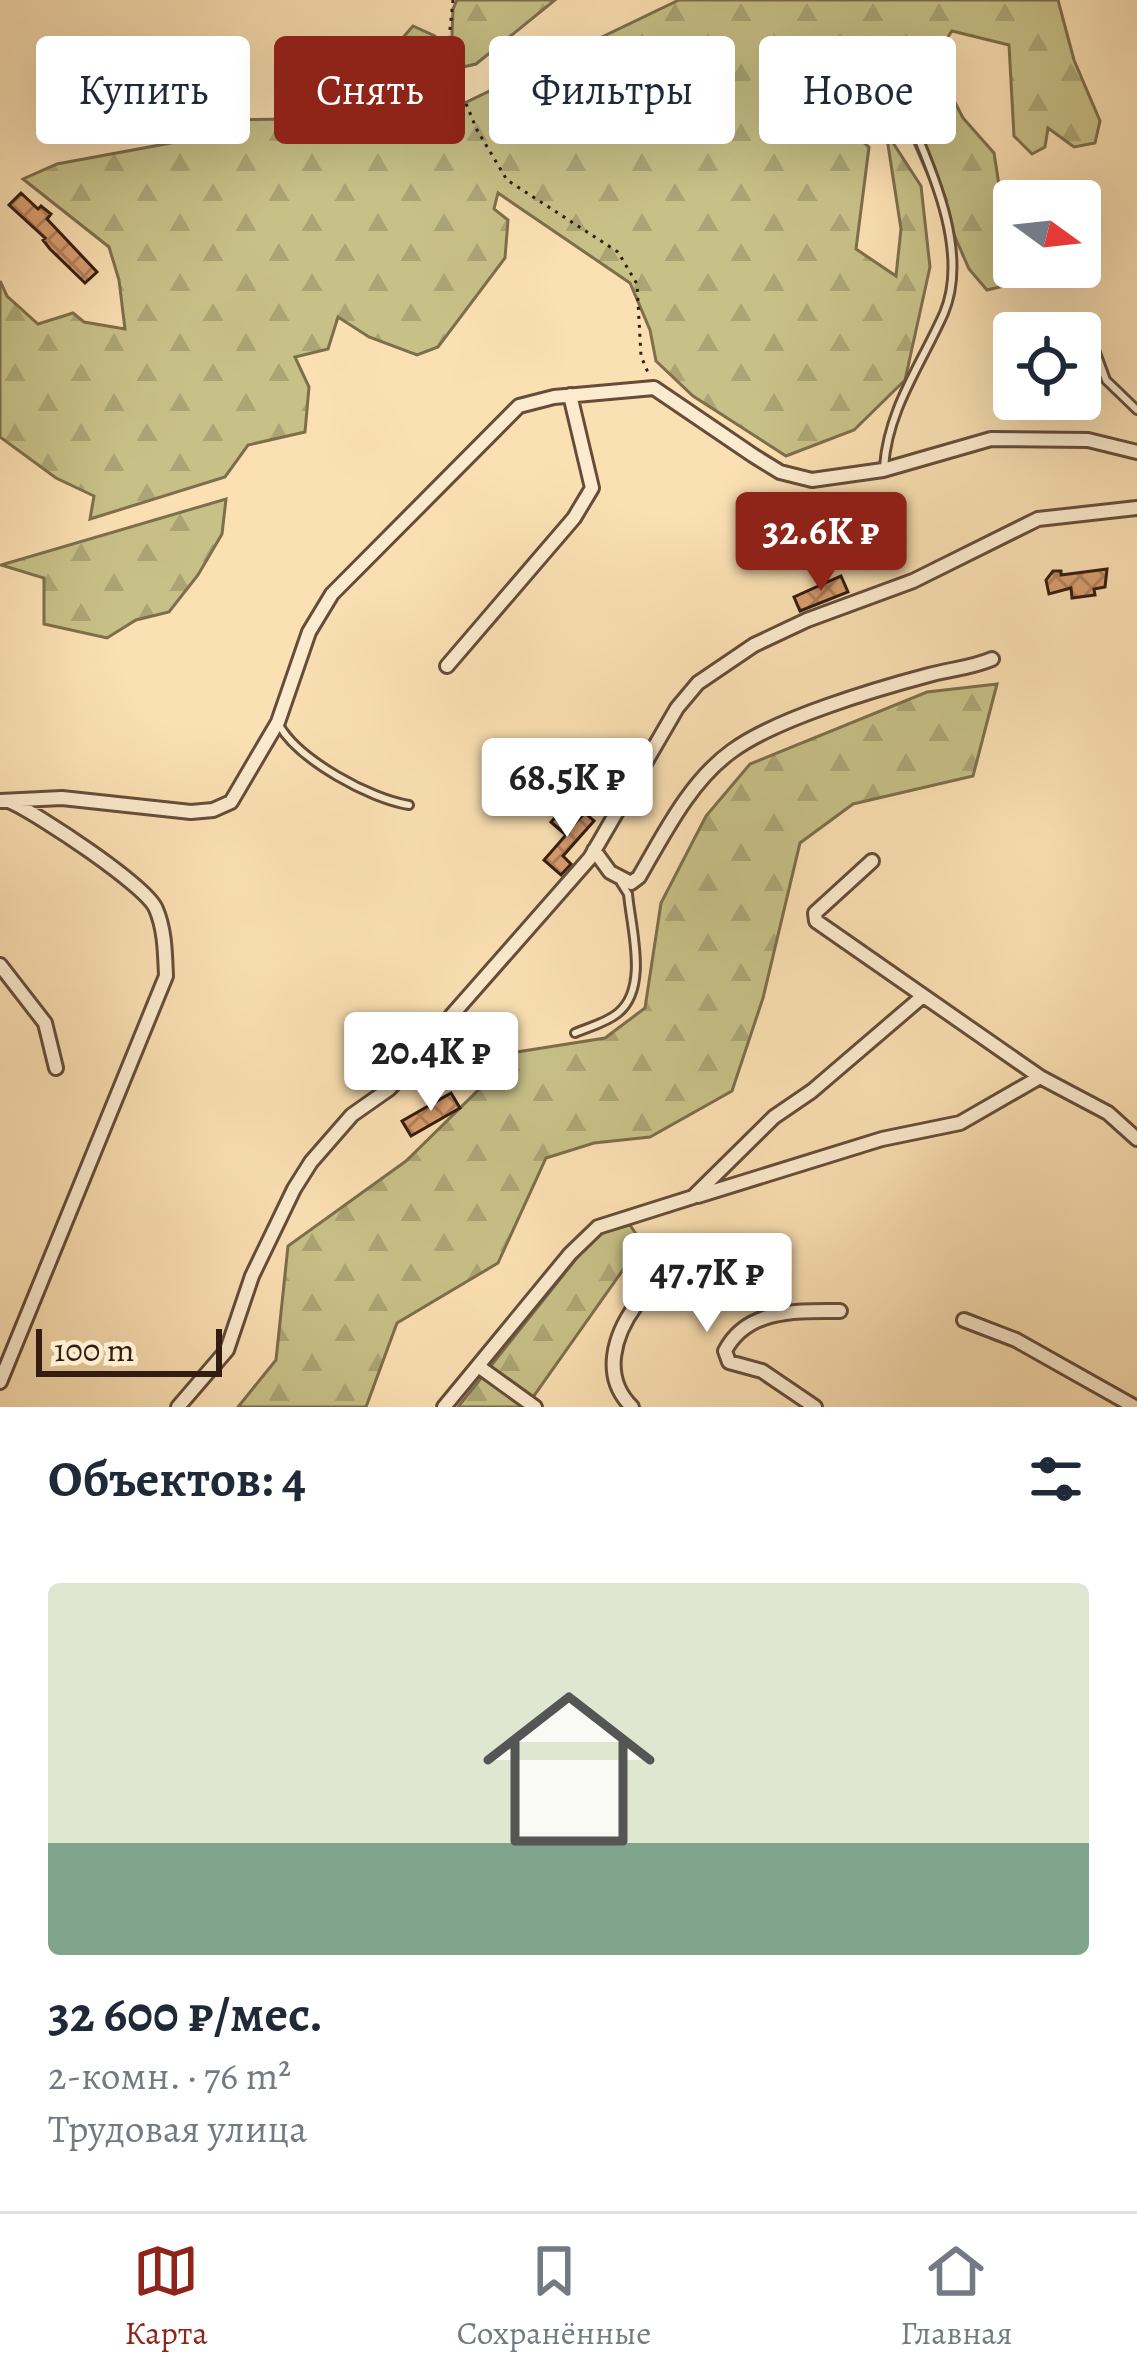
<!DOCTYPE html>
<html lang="ru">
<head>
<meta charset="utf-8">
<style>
  :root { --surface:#fff; --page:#f2f2f3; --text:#1f2937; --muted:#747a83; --line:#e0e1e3; --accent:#8f2418 }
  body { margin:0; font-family:Alegreya,serif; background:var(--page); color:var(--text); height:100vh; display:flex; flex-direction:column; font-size:45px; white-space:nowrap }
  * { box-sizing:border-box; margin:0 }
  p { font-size:39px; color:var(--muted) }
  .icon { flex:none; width:66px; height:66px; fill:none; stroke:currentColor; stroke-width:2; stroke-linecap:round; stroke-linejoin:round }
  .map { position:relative; height:1407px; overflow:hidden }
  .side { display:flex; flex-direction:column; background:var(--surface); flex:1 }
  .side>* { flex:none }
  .top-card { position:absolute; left:36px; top:36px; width:1065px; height:108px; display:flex; gap:24px }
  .needle { width:78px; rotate:105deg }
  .controls { position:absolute; left:993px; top:180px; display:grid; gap:24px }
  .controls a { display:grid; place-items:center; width:108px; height:108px; border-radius:12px; background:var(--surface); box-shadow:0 12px 48px #0002; font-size:60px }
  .scale { position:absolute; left:36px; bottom:30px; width:186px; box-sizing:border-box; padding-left:12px; border:6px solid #331c10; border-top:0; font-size:33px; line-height:42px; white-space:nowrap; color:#331c10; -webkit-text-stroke:9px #fcebce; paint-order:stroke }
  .price { position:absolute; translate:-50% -102px; padding:0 27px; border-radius:12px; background:#fff; color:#222; font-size:39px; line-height:78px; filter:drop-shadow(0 3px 6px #0008) }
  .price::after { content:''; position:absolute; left:50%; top:72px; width:36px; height:27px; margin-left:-18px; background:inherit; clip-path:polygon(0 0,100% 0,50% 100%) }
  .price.active { background:var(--accent); color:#fff }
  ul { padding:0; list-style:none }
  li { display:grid; align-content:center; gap:24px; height:636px; padding:0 48px }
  li span { display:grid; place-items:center; height:372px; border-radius:12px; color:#555 }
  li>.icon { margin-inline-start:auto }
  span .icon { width:216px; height:216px; fill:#fffc; stroke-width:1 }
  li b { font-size:51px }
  h2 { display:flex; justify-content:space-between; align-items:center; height:144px; padding:0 48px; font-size:51px }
  .tag { padding:0 42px; border-radius:12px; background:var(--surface); box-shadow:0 12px 48px #0002; font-size:42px; line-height:108px }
  .tag.active { background:var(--accent); color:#fff }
  .tab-bar { display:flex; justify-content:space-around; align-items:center; height:168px; border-top:3px solid var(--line); background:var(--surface); font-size:33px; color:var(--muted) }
  .tab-bar a { display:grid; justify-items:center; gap:6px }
  .tab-bar .active { color:var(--accent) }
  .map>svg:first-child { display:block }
</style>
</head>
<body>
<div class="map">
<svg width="1137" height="1407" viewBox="0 0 1137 1407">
  <defs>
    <pattern id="forest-firs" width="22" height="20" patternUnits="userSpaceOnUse" patternTransform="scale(3)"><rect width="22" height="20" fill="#c7c087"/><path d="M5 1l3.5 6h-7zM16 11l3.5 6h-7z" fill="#aba474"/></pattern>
    <pattern id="building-cross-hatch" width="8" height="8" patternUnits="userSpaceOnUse" patternTransform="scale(3)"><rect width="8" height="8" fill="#d99d6e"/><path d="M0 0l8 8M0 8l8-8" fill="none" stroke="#b17f59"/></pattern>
  </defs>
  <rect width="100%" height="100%" fill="#fbe0b3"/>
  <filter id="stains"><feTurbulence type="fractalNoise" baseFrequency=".00167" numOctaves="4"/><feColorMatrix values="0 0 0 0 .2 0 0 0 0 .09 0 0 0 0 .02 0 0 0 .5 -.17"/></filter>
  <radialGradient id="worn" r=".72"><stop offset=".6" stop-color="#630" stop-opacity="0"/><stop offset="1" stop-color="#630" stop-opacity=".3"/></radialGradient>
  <path fill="url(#forest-firs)" stroke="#7d6e4c" stroke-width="3" d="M457,0h98l-79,64 -18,4 -7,-6 2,-53z
    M679,0h379l16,60 26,61 -5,22 -21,4 -26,-19 -3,19 -13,7 -18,-18 -5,-91 -57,-14 -14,20 -3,13 28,54 31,35 9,58 11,16v40h27l6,9 -60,14 -18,-21 -65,-149 7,-33 -113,46 49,-5 22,19 -13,102 40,27 5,-47 -15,-97 35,54 9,81 -25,113 -51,50 -68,26 -93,-60 -37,-35 -6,-31 -20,-47 -132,-90 -4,16 14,11 -3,38 -67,89 -21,8 -48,-18 -31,-20 -10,32 -33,8 14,30 -4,45 -57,13 -23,32 -135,42 4,-23 -38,-18 -56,-41v-156l7,15 31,28 35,-11 11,9 41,7 -6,-49 -10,-33 -86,-68 34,-15 119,-22 54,-22 58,-1 41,-34 34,-2 50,-57 22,10 17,73z
    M226,499l-4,35 -24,41 -29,37 -33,8 -29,18 -63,-14v-46l-43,-13z
    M997,684l-24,92 -120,28 -53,39 -37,155 -31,93 -82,46 -56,6 -48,15 -48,105 -101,60 -31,84h-128l38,-47 12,-114 118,-85 111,-109 88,-14 40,-30 16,-105 45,-87 44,-52 177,-72z
    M630,1225l12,18 -116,164h-68l138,-173z"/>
  <path fill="url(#building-cross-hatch)" stroke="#331c10" stroke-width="3" d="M21,193l17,16 3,-3 10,8 -4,5 50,53 -12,11 -35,-34 -7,-9 2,-2 -36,-33z
    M1107,569l-2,18 -11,2 1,6 -23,3 -1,-10 -22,6 -3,-14 7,-9h8v4z
    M841,576l7,16 -48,19 -6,-14z
    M561,811l14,12 10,-10 9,8 -31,35 8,8 -10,11 -17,-15 22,-25 -15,-13z
    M451,1093l9,15 -49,28 -9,-15z"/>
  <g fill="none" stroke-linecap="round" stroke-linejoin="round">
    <g stroke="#654d39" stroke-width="12">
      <path id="lane" d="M1088,331l18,49 31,30
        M884,467c4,-58 37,-102 60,-154 24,-57 -8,-134 -31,-187
        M279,725c20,35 91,74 130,80
        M575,1033c14,-6 31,-10 43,-20 31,-25 13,-85 10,-119l-7,-11"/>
    </g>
    <g stroke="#654d39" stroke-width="18">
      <path id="street" d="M447,666l127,-148 18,-30 -22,-93
        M0,801l62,-3 129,14 22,-2 18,-8 47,-80 31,-90 23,-38 187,-188 35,-9 100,-9 100,68 26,16 32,8 71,-10 108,-31 97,1 49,12
        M594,850l16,22 21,11 8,-6c25,-43 51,-96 93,-126 43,-32 144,-62 197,-76 22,-6 42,-7 63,-16
        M872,861l-57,52 1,8 224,156 68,36 29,26
        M0,965l45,58 11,45
        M698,1196l184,-57 78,-16 80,-46
        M964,1320l52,20 119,67
        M478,1366l57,41
        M0,1382l166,-406c-1,-22 -1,-46 -10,-67 -9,-23 -118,-95 -145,-107
        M178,1407l49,-57 25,-74 42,-87 17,-27 41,-47 37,-26 33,-34 30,-40 138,-157 87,-150 21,-25 56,-38 53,-25 106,-39 125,-62 99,-11
        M444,1407l126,-153 28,-27 95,-30 81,-80 38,-26 111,-95
        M632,1407c-31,-30 -18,-72 4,-102
        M815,1407l-53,-36 -33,-9 -4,-11c22,-43 73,-40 115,-40"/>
    </g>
    <path stroke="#331c10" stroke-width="3" stroke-dasharray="3 6" stroke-linecap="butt" d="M453,0l-6,58 30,72 30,50 111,72 19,32 4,72 8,19"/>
    <use href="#lane" stroke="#fcebce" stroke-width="6"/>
    <use href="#street" stroke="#fcebce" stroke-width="12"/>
  </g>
  <rect width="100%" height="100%" filter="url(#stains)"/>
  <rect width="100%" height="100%" fill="url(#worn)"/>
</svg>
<div class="controls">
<a><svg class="needle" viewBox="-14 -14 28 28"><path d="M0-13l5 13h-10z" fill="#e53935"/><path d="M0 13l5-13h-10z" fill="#747a83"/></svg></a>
<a><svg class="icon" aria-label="locate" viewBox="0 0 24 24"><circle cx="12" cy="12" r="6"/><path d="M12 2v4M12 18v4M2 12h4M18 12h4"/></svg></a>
</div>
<div class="scale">100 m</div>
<b class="price active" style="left:821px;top:594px">32.6K ₽</b>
<b class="price" style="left:567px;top:840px">68.5K ₽</b>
<b class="price" style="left:431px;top:1114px">20.4K ₽</b>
<b class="price" style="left:707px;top:1335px">47.7K ₽</b>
<div class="top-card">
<a class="tag">Купить</a>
<a class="tag active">Снять</a>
<a class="tag">Фильтры</a>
<a class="tag">Новое</a>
</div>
</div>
<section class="side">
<h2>Объектов: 4<svg class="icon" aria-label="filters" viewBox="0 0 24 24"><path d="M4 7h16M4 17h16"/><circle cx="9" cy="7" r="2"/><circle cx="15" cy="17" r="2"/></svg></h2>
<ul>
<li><span style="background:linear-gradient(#dfe7d0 70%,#7fa58c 0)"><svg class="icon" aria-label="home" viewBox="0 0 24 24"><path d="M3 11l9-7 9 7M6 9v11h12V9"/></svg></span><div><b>32 600 ₽/мес.</b><p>2-комн. · 76 m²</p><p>Трудовая улица</p></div></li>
</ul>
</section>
<nav class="tab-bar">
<a class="active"><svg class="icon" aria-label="map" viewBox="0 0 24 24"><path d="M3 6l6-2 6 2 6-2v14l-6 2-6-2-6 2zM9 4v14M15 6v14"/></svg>Карта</a>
<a><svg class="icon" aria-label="saved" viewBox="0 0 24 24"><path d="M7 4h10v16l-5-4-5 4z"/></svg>Сохранённые</a>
<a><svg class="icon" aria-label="home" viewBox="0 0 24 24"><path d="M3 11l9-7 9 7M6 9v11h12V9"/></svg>Главная</a>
</nav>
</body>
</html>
